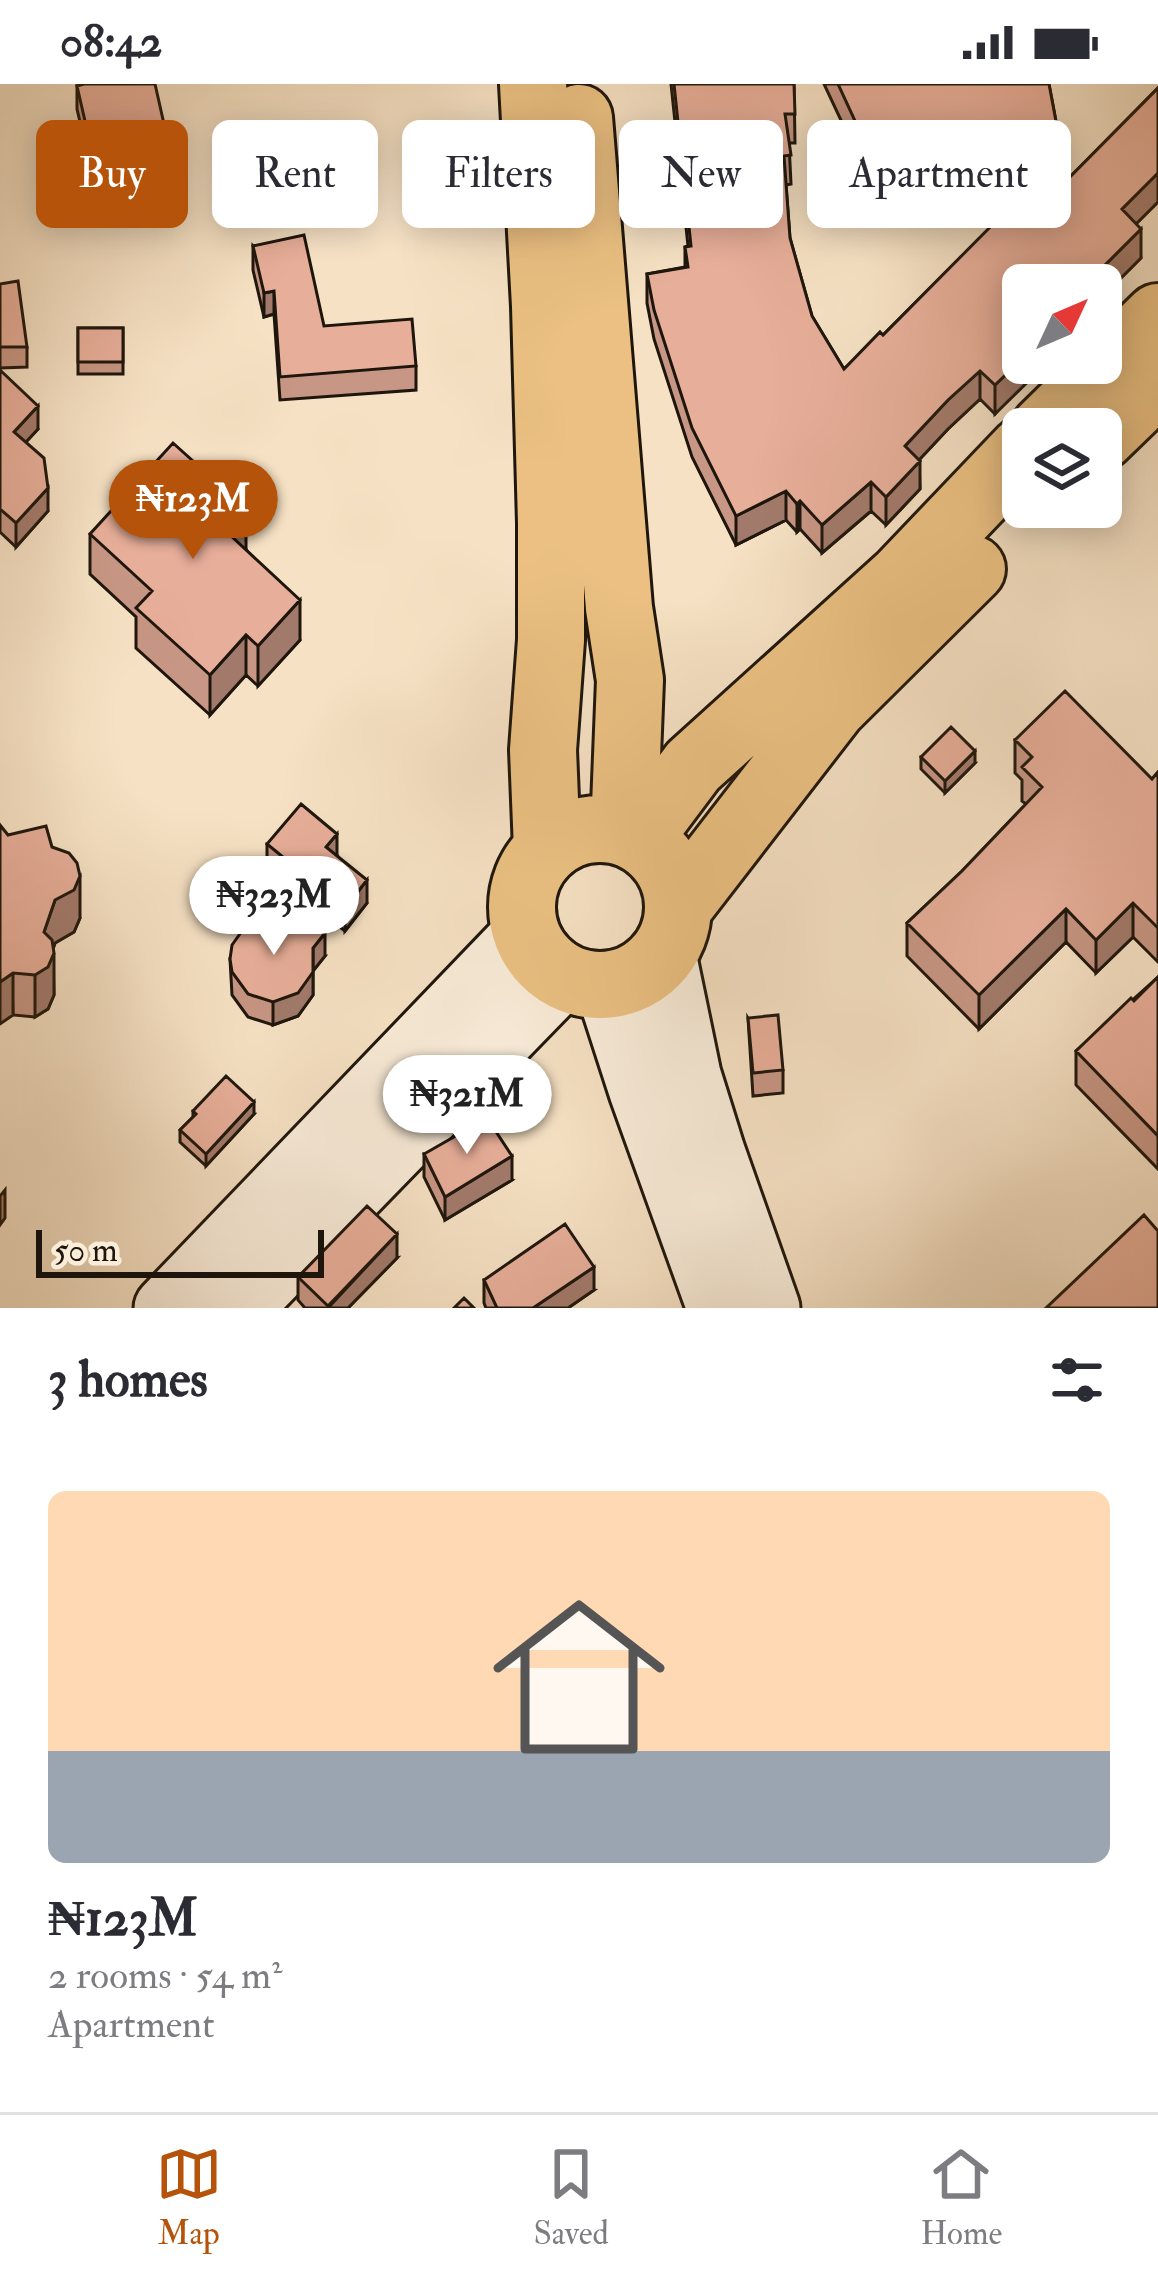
<!DOCTYPE html>
<html lang="en">
<head>
<meta charset="utf-8">
<style>
  :root { --surface:#fff; --page:#f2f2f3; --text:#2b2b33; --muted:#7c7c81; --line:#e1e1e2; --accent:#b45309 }
  body { margin:0; font-family:"IM FELL Double Pica",serif; background:var(--page); color:var(--text); height:100vh; display:flex; flex-direction:column; font-size:45px; white-space:nowrap }
  * { box-sizing:border-box; margin:0 }
  p { font-size:39px; color:var(--muted) }
  .icon { flex:none; width:66px; height:66px; fill:none; stroke:currentColor; stroke-width:2; stroke-linecap:round; stroke-linejoin:round }
  .map { position:relative; height:1224px; overflow:hidden }
  .side { display:flex; flex-direction:column; background:var(--surface); flex:1 }
  .side>* { flex:none }
  .banner { position:absolute; left:36px; top:36px; width:1086px; height:108px; display:flex; gap:24px }
  .needle { width:78px; rotate:46deg }
  .buttons { position:absolute; left:1002px; top:180px; display:grid; gap:24px }
  .buttons a { display:grid; place-items:center; width:120px; height:120px; border-radius:18px; background:var(--surface); box-shadow:0 6px 30px #0003; font-size:60px }
  .scale { position:absolute; left:36px; bottom:30px; width:288px; box-sizing:border-box; padding-left:12px; border:6px solid #1e160d; border-top:0; font-size:33px; line-height:42px; white-space:nowrap; color:#1e160d; -webkit-text-stroke:9px #f9ecd9; paint-order:stroke }
  .price { position:absolute; translate:-50% -102px; padding:0 27px; border-radius:42px; background:#fff; color:#222; font-size:39px; line-height:78px; filter:drop-shadow(0 3px 6px #0008) }
  .price::after { content:''; position:absolute; left:50%; top:72px; width:36px; height:27px; margin-left:-18px; background:inherit; clip-path:polygon(0 0,100% 0,50% 100%) }
  .price.on { background:var(--accent); color:#fff }
  ul { padding:0; list-style:none }
  li { display:grid; align-content:center; gap:24px; height:636px; padding:0 48px }
  li+li { border-top:3px solid var(--line) }
  li span { display:grid; place-items:center; height:372px; border-radius:18px; color:#555 }
  li>.icon { margin-inline-start:auto }
  span .icon { width:216px; height:216px; fill:#fffc; stroke-width:1 }
  li b { font-size:51px }
  h2 { display:flex; justify-content:space-between; align-items:center; height:144px; padding:0 48px; font-size:51px }
  .tag { padding:0 42px; border-radius:18px; background:var(--surface); box-shadow:0 6px 30px #0003; font-size:42px; line-height:108px }
  .tag.on { background:var(--accent); color:#fff }
  .status { display:flex; justify-content:space-between; align-items:center; height:84px; padding:0 60px; background:var(--surface); direction:ltr }
  .status svg { height:33px; fill:currentColor }
  .dock { display:flex; justify-content:space-around; align-items:center; height:168px; border-top:3px solid var(--line); background:var(--surface); font-size:33px; color:var(--muted) }
  .dock a { display:grid; justify-items:center; gap:6px }
  .dock .on { color:var(--accent) }
  .map>svg:first-child { display:block }
</style>
</head>
<body>
<div class="status"><b>08:42</b><svg viewBox="0 0 49 12"><path d="M0 12V9h3v3zM5 12V6h3v6zM10 12V3h3v9zM15 12V0h3v12zM26 1h20v11H26zM47 4h2v5h-2z"/></svg></div>
<div class="map">
<svg width="1158" height="1224" viewBox="0 0 1158 1224">
  <rect width="100%" height="100%" fill="#f6e1c4"/>
  <filter id="stains"><feTurbulence type="fractalNoise" baseFrequency=".00167" numOctaves="4"/><feColorMatrix values="0 0 0 0 .2 0 0 0 0 .09 0 0 0 0 .02 0 0 0 .5 -.17"/></filter>
  <radialGradient id="worn" r=".72"><stop offset=".6" stop-color="#630" stop-opacity="0"/><stop offset="1" stop-color="#630" stop-opacity=".3"/></radialGradient>
  <g fill="none" stroke-linecap="round" stroke-linejoin="round">
    <g stroke="#1e160d" stroke-width="69">
      <path id="secondary" d="M664,870l25,121 24,77 55,156
        M607,902l34,105 78,217
        M166,1224l360,-375
        M240,1224l323,-332"/>
    </g>
    <g stroke="#1e160d" stroke-width="72">
      <path id="primary" d="M533,0l12,222 6,217v117l-8,110 4,99
        M579,34l40,490 11,72 -6,152
        M1044,345l114,-112
        M1101,353l57,-55
        M522 823a78 78 0 1 1 156 0a78 78 0 1 1-156 0Z
        M639,754l54,-72 208,-188 122,-128
        M680,821l153,-198 139,-138"/>
    </g>
    <use href="#secondary" stroke="#f9ecd9" stroke-width="63"/>
    <use href="#primary" stroke="#ebc082" stroke-width="66"/>
  </g>
  <path fill="#c79684" stroke="#1e160d" stroke-width="3" d="M671,0h123l1,59h-6l2,41 -5,1 4,53 22,78 32,53 39,-34 109,-109 -38,-5 -55,-27 -44,-44 -31,-66h225l18,96 91,-92v114l-22,22 5,34 -40,40v-13l-106,129 -15,-15 -32,30 -29,31 1,29 -34,36 -15,-14 -49,42 -22,-24 -3,3 -11,-12 -50,25 -44,-88 -38,-118 -7,-36v-29l38,-7v-20l3,-1z
    M77,2l98,97 -57,12 -1,-5 -65,14 28,-82 -3,-13z
    M253,162l71,80 92,40v24l-136,10 -6,-86 -10,3 -11,-47z
    M0,200l27,63v20l-27,1z
    M78,244h45v46h-45z
    M0,286l38,59 -12,13 22,69 -32,36 -16,-15z
    M214,404l32,61 54,91 -42,46 -12,-11 -36,40 -74,-67v-31l-46,-43v-40z
    M1015,656l137,39 6,-7v190l-25,-25 -37,36 -30,-31 -87,87 -72,-73v-33l55,-52 64,-67 -4,-3v-21l-7,-7z
    M921,673l54,6 -30,30 -24,-24z
    M8,751l44,12 28,71 -6,14 -19,11 -2,6 1,46 -6,14 -13,8 -22,-2z
    M267,760l70,11 30,48 -22,28 -78,-64z
    M325,872l-12,15v24l-15,21 -25,9 -25,-8 -16,-22 -2,-36z
    M1158,893v192l-82,-84v-34z
    M748,934l35,52v23l-30,3z
    M193,1027l61,3 -48,52 -26,-24v-12l13,-13z
    M424,1070l88,26 -67,40 -21,-43z
    M397,1174l-49,50h-43l-7,-8v-23z
    M484,1196l110,10 -26,18h-82l-2,-5z"/>
  <path fill="#a27a6b" stroke="#1e160d" stroke-width="3" d="M175,76v23l-57,12v-23z
    M117,83v23l-65,14v-24z
    M1158,89v29l-36,36v-29z
    M1141,145v29l-40,40v-13h-16z
    M274,207v23l-10,3v-24z
    M1023,274v5h24l-52,51v-29z
    M980,287v28l-32,30 -43,46v-29l43,-46z
    M38,322v23l-24,26v-23z
    M920,377v28l-34,36v-28z
    M871,398v29l-49,42v-28z
    M48,404v23l-32,36v-24z
    M786,407v29l-50,25v-29z
    M800,417v28l-3,3v-28z
    M246,433v40l-17,-23z
    M300,516v40l-42,46v-40z
    M246,551v40l-36,40v-40z
    M975,667v12l-30,30v-12z
    M337,750v23l-11,-10z
    M80,792v42l-6,14 -19,11 -8,24 7,-14v42l-6,14 -13,8v-42l9,-43 11,-32z
    M367,796v23l-22,28v-23z
    M1133,819v34l-37,36v-33z
    M1066,825v33l-87,87v-34z
    M325,849v23l-12,15v-23z
    M313,888v23l-15,21 -25,9v-23z
    M13,889v42l-13,9v-42z
    M254,1018v12l-48,52v-12z
    M512,1072v24l-67,40v-23z
    M5,1106v28l-5,7v-29z
    M397,1150v24l-49,50h-20z
    M594,1183v23l-26,18h-35z"/>
  <path fill="#e7ae99" stroke="#1e160d" stroke-width="3" d="M84,0h71l9,40 4,-1 7,37 -57,12 -1,-5 -65,13 5,-53 28,-6 -8,-35z
    M674,0h120l1,30h-10l6,41 -7,1 6,82 22,78 32,53 36,-37 3,3 134,-135 -63,-8 -55,-27 -44,-44 -17,-37h211l18,96 91,-92v85l-36,36 19,20 -56,56h-62v73l-28,27 -15,-14 -32,29 -43,46 15,15 -34,36 -15,-15 -49,43 -22,-24 -3,3 -11,-13 -50,25 -44,-88 -38,-118 -7,-36 41,-7 -3,-20 6,-1z
    M304,151l20,91 88,-7 4,47 -136,11 -6,-86 -10,2 -11,-47z
    M18,197l9,66h-27v-63z
    M78,244h45v34h-45z
    M0,286l38,36 -24,26 30,26 4,30 -32,35 -16,-14z
    M173,359l41,37 -4,4 36,33 -17,17 71,66 -42,46 -12,-11 -36,40 -74,-67 16,-17 -62,-57z
    M1065,607l87,88 6,-7v156l-25,-25 -37,37 -30,-31 -87,86 -72,-72 55,-52 80,-84 -20,-20 10,-10 -17,-17z
    M951,643l24,24 -30,30 -24,-24z
    M301,720l36,30 -11,13 41,33 -22,28 -78,-64z
    M0,741l8,10 38,-9 6,21 17,6 8,10 3,13 -6,14 -19,10 -11,32 8,8 2,13 -6,14 -13,8 -22,-2 -13,9z
    M272,832l53,17 -12,15v24l-15,21 -25,9 -25,-8 -16,-22 -2,-13 2,-14 15,-21z
    M1158,893v159l-82,-85 55,-53 3,3z
    M778,931l5,55 -30,3 -5,-55z
    M226,992l28,26 -48,52 -26,-24 16,-16 -3,-3z
    M487,1034l25,38 -67,41 -21,-43z
    M367,1122l30,28 -69,72 -30,-29z
    M1144,1131l14,16v77h-112z
    M565,1140l29,43 -61,41h-36l-13,-28z
    M464,1214l10,10h-20z"/>
  <rect width="100%" height="100%" filter="url(#stains)"/>
  <rect width="100%" height="100%" fill="url(#worn)"/>
</svg>
<div class="buttons">
<a><svg class="needle" viewBox="-14 -14 28 28"><path d="M0-13l5 13h-10z" fill="#e53935"/><path d="M0 13l5-13h-10z" fill="#7c7c81"/></svg></a>
<a><svg class="icon" aria-label="layers" viewBox="0 0 24 24"><path d="M12 4l9 5-9 5-9-5zM3 14l9 5 9-5"/></svg></a>
</div>
<div class="scale">50 m</div>
<b class="price on" style="left:193px;top:478px">₦123M</b>
<b class="price" style="left:274px;top:874px">₦323M</b>
<b class="price" style="left:467px;top:1073px">₦321M</b>
<div class="banner">
<a class="tag on">Buy</a>
<a class="tag">Rent</a>
<a class="tag">Filters</a>
<a class="tag">New</a>
<a class="tag">Apartment</a>
</div>
</div>
<section class="side">
<h2>3 homes<svg class="icon" aria-label="filters" viewBox="0 0 24 24"><path d="M4 7h16M4 17h16"/><circle cx="9" cy="7" r="2"/><circle cx="15" cy="17" r="2"/></svg></h2>
<ul>
<li><span style="background:linear-gradient(#ffd9b3 70%,#9aa5b1 0)"><svg class="icon" aria-label="home" viewBox="0 0 24 24"><path d="M3 11l9-7 9 7M6 9v11h12V9"/></svg></span><div><b>₦123M</b><p>2 rooms · 54 m²</p><p>Apartment</p></div></li>
</ul>
</section>
<nav class="dock">
<a class="on"><svg class="icon" aria-label="map" viewBox="0 0 24 24"><path d="M3 6l6-2 6 2 6-2v14l-6 2-6-2-6 2zM9 4v14M15 6v14"/></svg>Map</a>
<a><svg class="icon" aria-label="saved" viewBox="0 0 24 24"><path d="M7 4h10v16l-5-4-5 4z"/></svg>Saved</a>
<a><svg class="icon" aria-label="home" viewBox="0 0 24 24"><path d="M3 11l9-7 9 7M6 9v11h12V9"/></svg>Home</a>
</nav>
</body>
</html>
